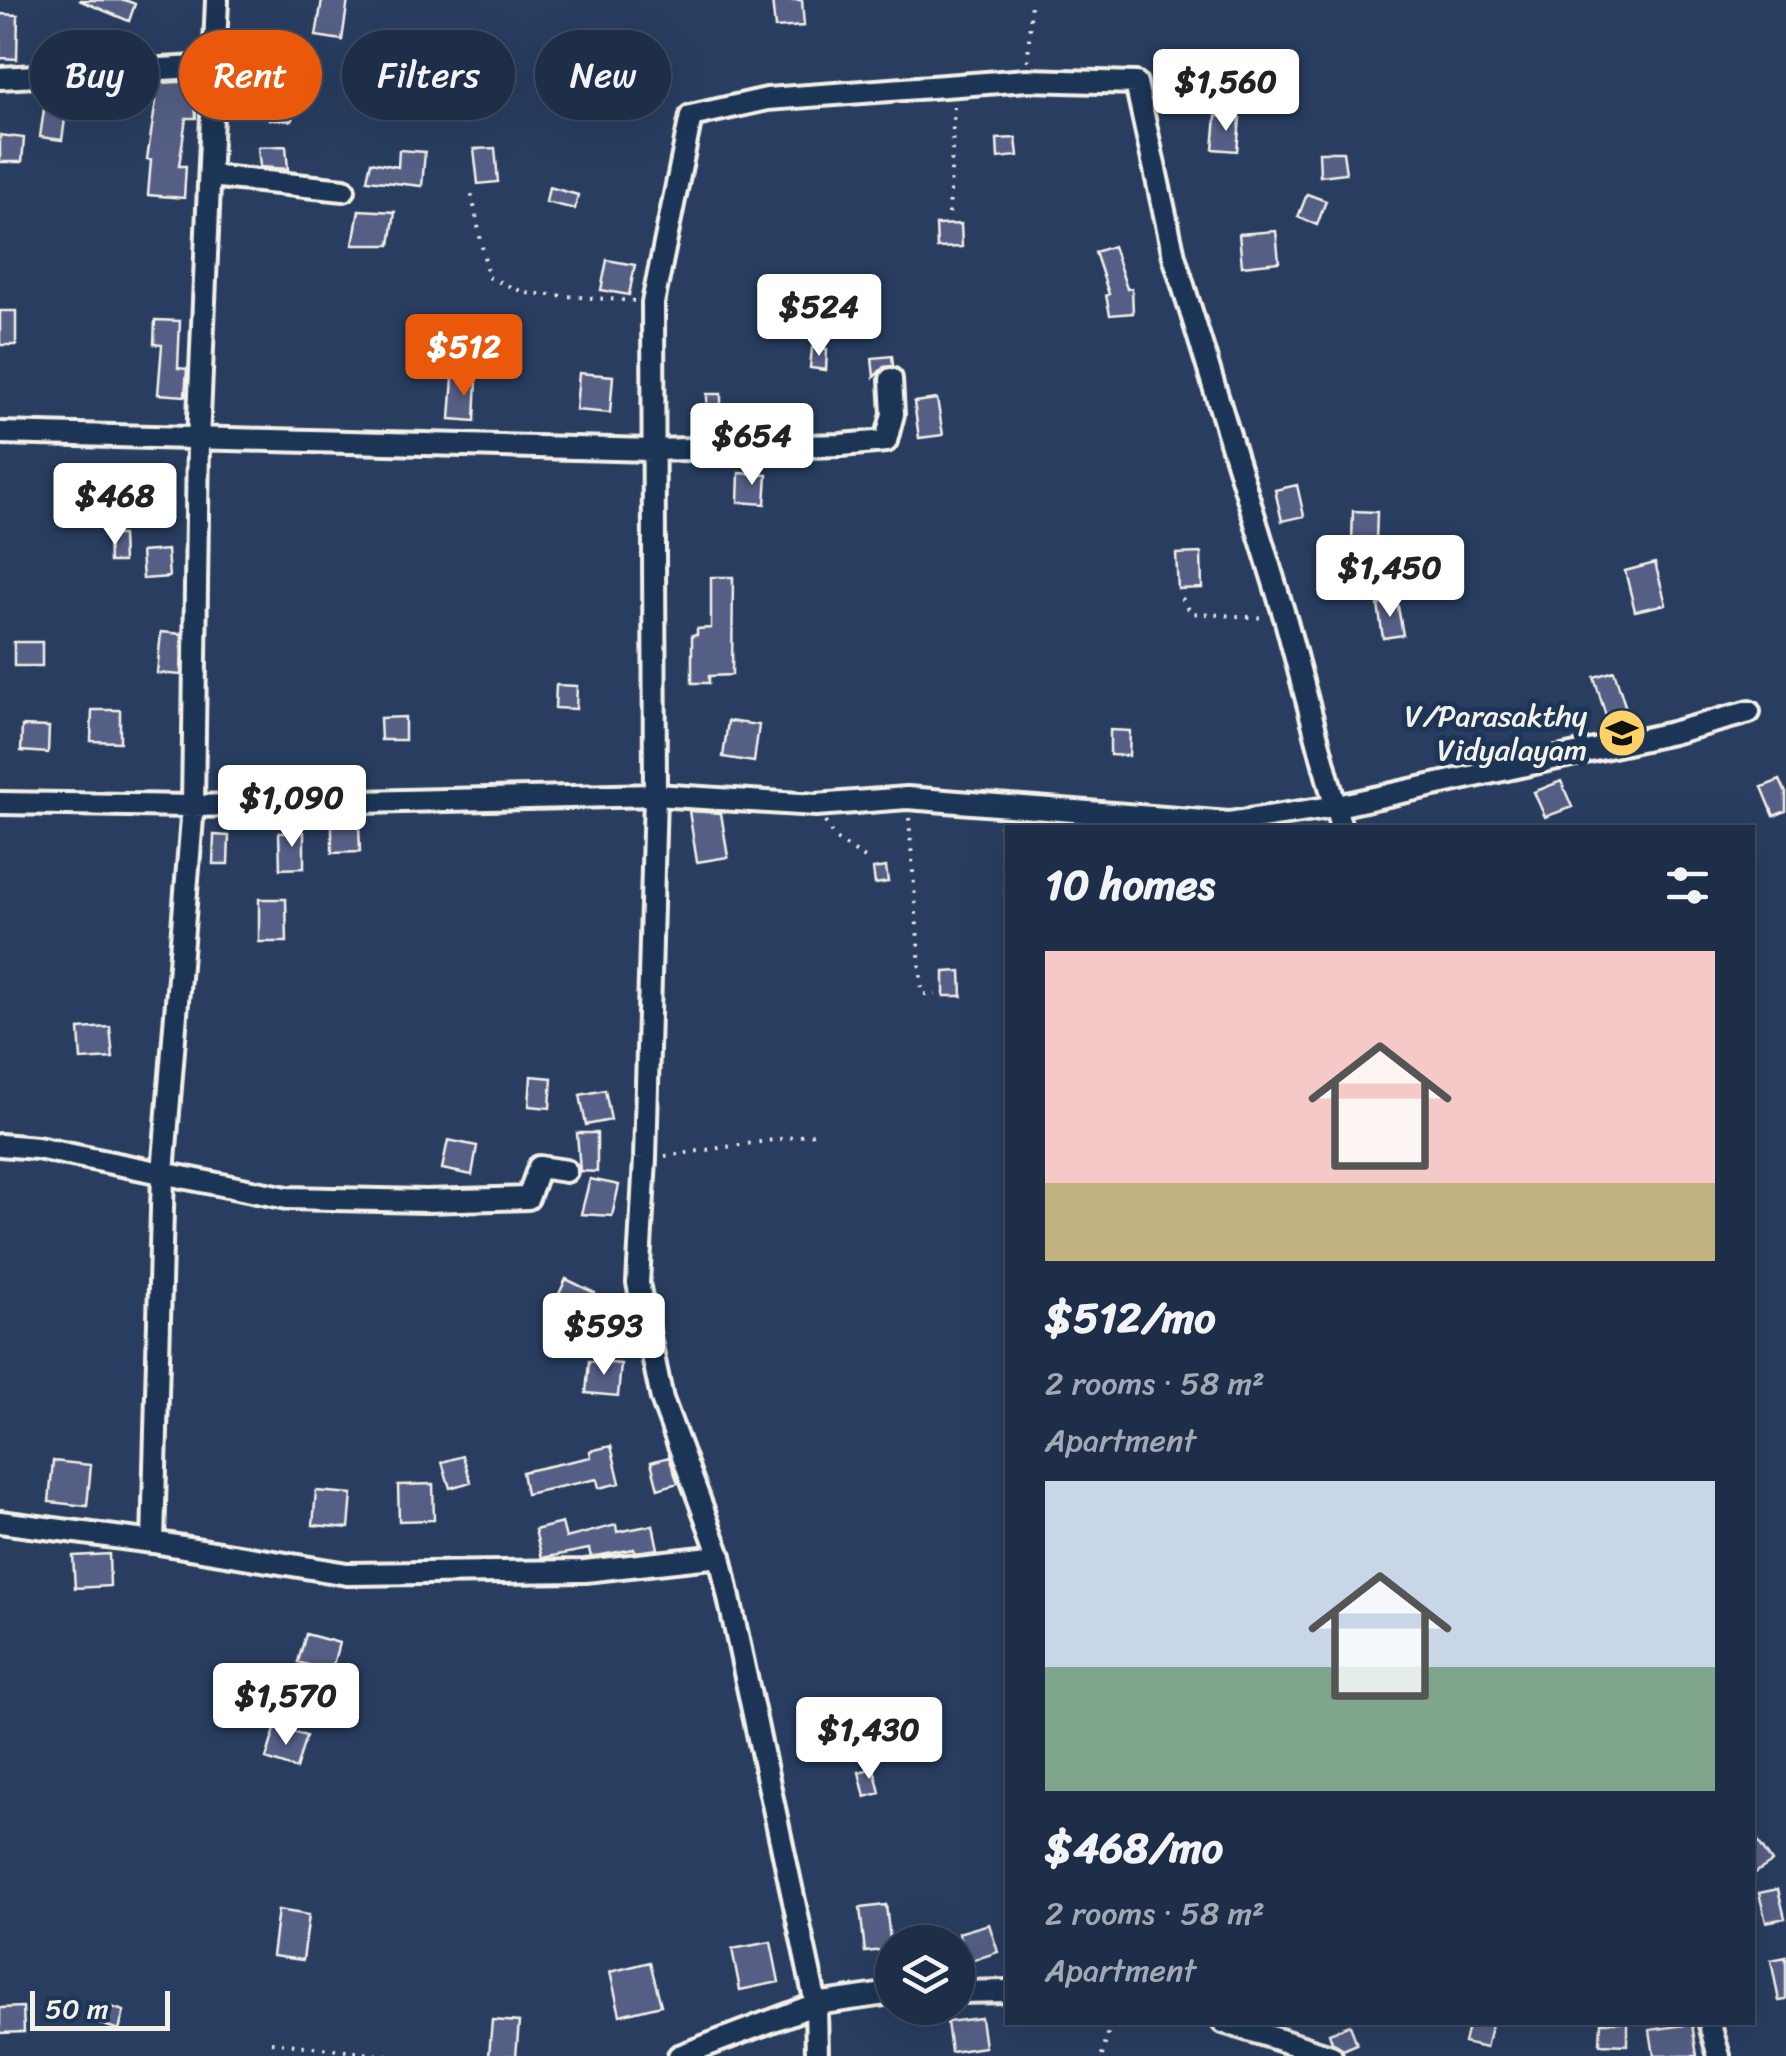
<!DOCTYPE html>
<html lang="en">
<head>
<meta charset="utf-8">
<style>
  :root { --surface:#1e2e48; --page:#2b3a52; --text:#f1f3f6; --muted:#a1a8b4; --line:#3c4a60; --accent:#ea580c }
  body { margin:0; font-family:Sriracha,sans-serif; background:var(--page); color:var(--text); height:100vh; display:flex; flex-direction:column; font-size:38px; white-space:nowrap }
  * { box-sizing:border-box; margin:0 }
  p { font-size:32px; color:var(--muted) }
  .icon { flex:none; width:55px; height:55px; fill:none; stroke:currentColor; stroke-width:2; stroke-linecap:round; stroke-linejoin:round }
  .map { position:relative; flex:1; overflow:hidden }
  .drawer { position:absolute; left:1005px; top:825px; width:750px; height:1200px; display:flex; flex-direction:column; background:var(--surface); border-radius:0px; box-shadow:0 10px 40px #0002,0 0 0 2px var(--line) }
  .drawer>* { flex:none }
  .hud { position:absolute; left:30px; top:30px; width:825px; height:90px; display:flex; gap:20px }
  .buttons { position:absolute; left:875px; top:1925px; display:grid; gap:20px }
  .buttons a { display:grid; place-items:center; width:100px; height:100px; border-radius:50%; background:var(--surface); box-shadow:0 10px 40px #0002,0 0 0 2px var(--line); font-size:50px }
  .scale { position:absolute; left:30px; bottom:25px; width:140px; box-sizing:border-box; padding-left:10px; border:5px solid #f4f1e8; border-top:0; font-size:28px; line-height:35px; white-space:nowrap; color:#f4f1e8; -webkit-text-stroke:8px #1d3557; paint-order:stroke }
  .price { position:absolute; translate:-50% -85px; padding:0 22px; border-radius:10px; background:#fff; color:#222; font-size:32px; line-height:65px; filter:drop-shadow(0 2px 5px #0008) }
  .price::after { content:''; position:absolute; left:50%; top:60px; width:30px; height:22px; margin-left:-15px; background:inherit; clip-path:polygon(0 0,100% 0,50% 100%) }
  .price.current { background:var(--accent); color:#fff }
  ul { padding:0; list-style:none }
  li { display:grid; align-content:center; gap:20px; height:530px; padding:0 40px }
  li span { display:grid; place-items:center; height:310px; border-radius:0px; color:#555 }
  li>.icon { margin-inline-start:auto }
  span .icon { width:180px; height:180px; fill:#fffc; stroke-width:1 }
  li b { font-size:42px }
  h2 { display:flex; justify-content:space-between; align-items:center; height:120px; padding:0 40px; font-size:42px }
  .pill { padding:0 35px; border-radius:45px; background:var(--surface); box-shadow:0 10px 40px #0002,0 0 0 2px var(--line); font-size:35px; line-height:90px }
  .pill.current { background:var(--accent); color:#fff }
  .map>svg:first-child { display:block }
</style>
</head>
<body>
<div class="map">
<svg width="1786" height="2056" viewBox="0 0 1786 2056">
  <rect width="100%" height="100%" fill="#283d60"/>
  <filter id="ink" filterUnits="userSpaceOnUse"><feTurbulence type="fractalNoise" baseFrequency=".01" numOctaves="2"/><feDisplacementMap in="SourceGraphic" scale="20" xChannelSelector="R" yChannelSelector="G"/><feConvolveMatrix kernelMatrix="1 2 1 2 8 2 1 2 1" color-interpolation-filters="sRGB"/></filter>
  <g filter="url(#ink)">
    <path fill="#555f86" stroke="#f4f1e8" stroke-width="2.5" d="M79,0h46l10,4 -6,17z
      M322,0h26l-6,40 -26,-4z
      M772,0h30l2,26 -29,2z
      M0,14l18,1 -1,44 -17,-1z
      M194,81l2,37h-10l-7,48h7l-2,32 -36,-3 3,-35 -4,-1 9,-58h-11v-17z
      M271,83l24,2 -3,36 -23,-2z
      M44,109l22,3 -4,28 -22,-3z
      M1216,116l24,2 -3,33 -24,-2z
      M0,135l24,3 -2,24h-22z
      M1016,138l2,18 -20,2 -1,-19z
      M286,146l2,23 -28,-2 -2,-20z
      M495,148l3,34 -20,2 -4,-35z
      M399,150l26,2 -3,34 -55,-6 4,-18 27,5z
      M1319,152h24l3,21 -26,3z
      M549,187l29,8 -3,14 -29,-7z
      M1307,194l19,7 -9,24 -19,-8z
      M359,210l36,2 -5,33h-37z
      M961,224l1,23 -25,1 -1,-23z
      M1276,231l3,31 -37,4 -3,-32z
      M1113,246l14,43 5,-1 1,25 -23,2 -4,-20 3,-1 -14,-42z
      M607,260l28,5 -6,30 -28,-5z
      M852,304l5,24 -19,5 -6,-24z
      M0,311h16v34h-16z
      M155,320l25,1 -2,47 9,1 -2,27 -27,-2 4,-49 -8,-1z
      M812,348l15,1 -1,21 -16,-2z
      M892,356l1,10 -9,1 -10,10 -2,-19z
      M579,373l34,3 -3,37 -34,-3z
      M453,377l24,1 -2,43 -25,-2z
      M707,394h14v40l-23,1 -1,-29h10z
      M937,399l6,36 -24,3 -5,-36z
      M739,473l28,2 -2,29 -27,-2z
      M1297,485l7,31 -22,5 -7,-31z
      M1353,511l24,1 -1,30 -24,-1z
      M108,535h14l1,27h-14z
      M167,550l2,27 -26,2 -2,-27z
      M1201,553l1,35 -24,1 -2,-35z
      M1655,563l11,41 -31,7 -10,-40z
      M711,577h22l-1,98 -23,1v7h-17v-48h5v-6l14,-1z
      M1397,601l6,34 -20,3 -5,-33z
      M161,632l21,2 -1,41 -24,-2z
      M14,642h28v24h-28z
      M1614,671l15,47 -20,8 -15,-49z
      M556,685l21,1 -1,23 -21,-1z
      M92,710h28v32l-29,-1z
      M405,717v23h-24l-1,-22z
      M728,721l31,4 -5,37 -31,-5z
      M22,726l27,1 -1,26 -27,-2z
      M1110,730l20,1 -1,25 -19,-1z
      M1780,780l6,13v18l-12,5 -12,-29z
      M1561,781l11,26 -27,10 -11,-25z
      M689,811l32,2 7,44 -31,5z
      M332,824h27l1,28 -28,1z
      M304,832v36l-24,1 -1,-36z
      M214,835l15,1 -1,28h-15z
      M886,867l2,15 -13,2 -2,-15z
      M259,899h27l1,43h-28z
      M961,971l1,25h-18v-24z
      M110,1027l3,31 -32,2 -2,-31z
      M531,1076l21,2 -2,30 -21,-2z
      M605,1090l6,30 -25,5 -6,-30z
      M577,1133h20v39l-17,-1z
      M448,1140l29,6 -5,29 -30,-6z
      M590,1179l29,6 -7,31 -31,-2z
      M566,1279l29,14 -19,41 -29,-14z
      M589,1361l32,3 -3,32 -32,-3z
      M611,1446l9,37 -21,5 -2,-9 -71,15 -4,-22 69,-15 -1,-6z
      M463,1456l8,26 -21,6 -8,-26z
      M669,1457l9,26 -20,6 -7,-27z
      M53,1461l38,4 -4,41 -38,-4z
      M433,1484l1,36 -35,1 -1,-36z
      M316,1491l36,3 -3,34 -36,-3z
      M562,1523l4,15 50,-13 1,7 36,-7 5,24 -23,3 -1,-3 -43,8 -2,-8 -47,9 -7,-28z
      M109,1554l1,32 -35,2 -2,-32z
      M306,1634l33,9 -8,29 -33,-10z
      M276,1726l30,10 -10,33 -30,-10z
      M874,1768l6,25 -15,4 -6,-25z
      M1752,1832l20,30 -20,13z
      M1778,1889l7,29 -19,4 -7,-29z
      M886,1905l5,44 -26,3 -5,-44z
      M278,1910l31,5 -6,45 -31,-4z
      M989,1924l9,28 -30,10 -10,-29z
      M771,1942l8,40 -39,8 -8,-41z
      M1786,1957v43l-7,1 -8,-41z
      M650,1962l11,43 -41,10 -10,-43z
      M102,2004l22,7 -5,19 -22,-7z
      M23,2007l1,25 -24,1v-25z
      M981,2018l4,29 -34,5 -4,-30z
      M492,2020l27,2 -3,34h-27z
      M1469,2022h23l-6,26 -22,-5z
      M1601,2022h26v23l-27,-1z
      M1692,2024l5,32h-43l-4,-26z
      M1350,2025l7,19 -14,6 -11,-8 -3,-9z"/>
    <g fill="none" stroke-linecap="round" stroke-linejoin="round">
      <g stroke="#f4f1e8" stroke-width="28">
        <path id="minor" d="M0,78l215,-12
          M210,176l134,14
          M0,433l652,17 189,-5 45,-4 7,-27 -2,-35
          M0,803l193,3 462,-11 161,10 91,-7 322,25 104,-16 339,-74 77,-21
          M0,1145l37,3 250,50 139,3 102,-3 11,-31 27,4
          M0,1522l153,20 194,32 238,-3 135,-15
          M153,1542l10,-369 30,-367 5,-365 19,-441
          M958,1992l50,-1
          M1223,2022l108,34
          M1709,2022l10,34
          M679,2056l137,-52 76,-11
          M817,2056l-1,-52 -96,-448 -58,-157 -24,-116 7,-124 10,-364 -2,-492 38,-187 76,-17 260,-19 109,3 38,173 112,365 55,207"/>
      </g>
      <path stroke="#f4f1e8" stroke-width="4" stroke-dasharray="2.5 8" stroke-linecap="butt" d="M1028,61l3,-61
        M472,195l16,82 37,16 109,8
        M949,214l5,-109
        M1182,598l9,15 75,5
        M909,818l13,176h13
        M825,822l10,17 30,19
        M1000,825l8,92
        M665,1156l149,-22
        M271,2042l117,14
        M1102,2056l9,-34"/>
      <use href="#minor" stroke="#1d3557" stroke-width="20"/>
    </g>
  </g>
  <defs>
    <g id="school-disc" transform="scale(2.5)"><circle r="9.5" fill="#ffd166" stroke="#1d3557"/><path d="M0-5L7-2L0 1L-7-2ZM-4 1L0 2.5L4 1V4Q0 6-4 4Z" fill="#111"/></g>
  </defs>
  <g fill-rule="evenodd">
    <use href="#school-disc" x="1622" y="733"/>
  </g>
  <g text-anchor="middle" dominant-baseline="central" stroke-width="10" stroke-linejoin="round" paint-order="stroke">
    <g font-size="30" fill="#f4f1e8" stroke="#1d3557" text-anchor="end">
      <text x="1587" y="716">V/Parasakthy<tspan x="1587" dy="34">Vidyalayam</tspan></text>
    </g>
  </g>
</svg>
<div class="buttons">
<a><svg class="icon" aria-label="layers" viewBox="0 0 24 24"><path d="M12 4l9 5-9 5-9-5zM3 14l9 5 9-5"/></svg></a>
</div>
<div class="scale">50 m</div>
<b class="price" style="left:1226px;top:134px">$1,560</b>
<b class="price" style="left:819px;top:359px">$524</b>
<b class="price current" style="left:464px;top:399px">$512</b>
<b class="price" style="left:752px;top:488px">$654</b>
<b class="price" style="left:115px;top:548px">$468</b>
<b class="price" style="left:1390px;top:620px">$1,450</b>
<b class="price" style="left:292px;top:850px">$1,090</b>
<b class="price" style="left:604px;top:1378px">$593</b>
<b class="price" style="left:286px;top:1748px">$1,570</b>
<b class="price" style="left:869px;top:1782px">$1,430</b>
<div class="hud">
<a class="pill">Buy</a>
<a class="pill current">Rent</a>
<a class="pill">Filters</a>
<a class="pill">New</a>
</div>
<section class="drawer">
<h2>10 homes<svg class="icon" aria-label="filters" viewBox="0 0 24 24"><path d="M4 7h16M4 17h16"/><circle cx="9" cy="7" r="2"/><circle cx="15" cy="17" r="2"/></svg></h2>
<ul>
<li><span style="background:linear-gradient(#f6c9c9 75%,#c2b280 0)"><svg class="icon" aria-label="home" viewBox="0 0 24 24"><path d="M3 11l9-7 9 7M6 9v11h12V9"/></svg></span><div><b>$512/mo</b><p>2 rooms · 58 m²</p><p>Apartment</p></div></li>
<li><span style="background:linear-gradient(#c9d6e8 60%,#7fa58c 0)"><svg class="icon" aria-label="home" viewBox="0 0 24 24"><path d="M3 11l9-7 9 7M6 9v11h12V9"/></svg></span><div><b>$468/mo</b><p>2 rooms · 58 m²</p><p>Apartment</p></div></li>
</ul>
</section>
</div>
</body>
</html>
